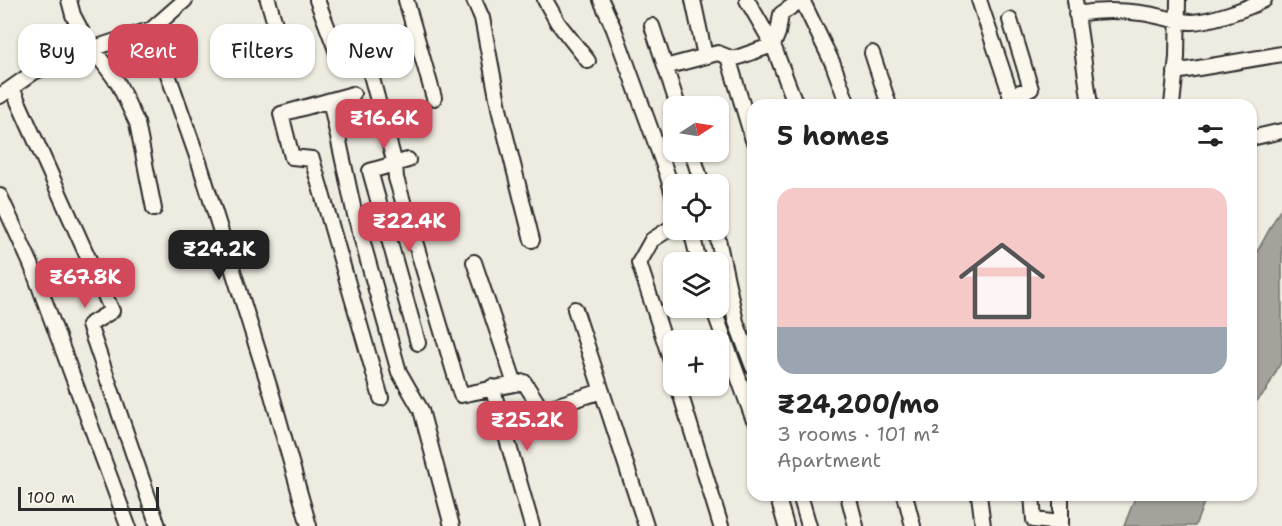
<!DOCTYPE html>
<html lang="en">
<head>
<meta charset="utf-8">
<style>
  :root { --surface:#fff; --page:#f6f6f6; --text:#222; --muted:#767676; --accent:#d1495b }
  body { margin:0; font-family:"Shantell Sans",sans-serif; background:var(--page); color:var(--text); height:100vh; display:flex; flex-direction:column; font-size:22px; white-space:nowrap }
  * { box-sizing:border-box; margin:0 }
  p { font-size:20px; color:var(--muted) }
  .icon { flex:none; width:33px; height:33px; fill:none; stroke:currentColor; stroke-width:2; stroke-linecap:round; stroke-linejoin:round }
  .map { position:relative; flex:1; overflow:hidden }
  .details { position:absolute; left:747px; top:99px; width:510px; height:402px; display:flex; flex-direction:column; background:var(--surface); border-radius:18px; box-shadow:0 2px 4px #0004 }
  .details>* { flex:none }
  .banner { position:absolute; left:18px; top:24px; width:570px; height:54px; display:flex; gap:12px }
  .needle { width:39px; rotate:78deg }
  .tools { position:absolute; left:663px; top:96px; display:grid; gap:12px }
  .tools a { display:grid; place-items:center; width:66px; height:66px; border-radius:12px; background:var(--surface); box-shadow:0 2px 4px #0004; font-size:30px }
  .scale { position:absolute; left:18px; bottom:15px; width:141px; box-sizing:border-box; padding-left:6px; border:3px solid #2b2b2b; border-top:0; font-size:16px; line-height:21px; white-space:nowrap; color:#2b2b2b; -webkit-text-stroke:4px #fbf7ec; paint-order:stroke }
  .price { position:absolute; translate:-50% -51px; padding:0 14px; border-radius:12px; background:var(--accent); color:#fff; font-size:20px; line-height:39px; filter:drop-shadow(0 2px 3px #0008) }
  .price::after { content:''; position:absolute; left:50%; top:36px; width:18px; height:14px; margin-left:-9px; background:inherit; clip-path:polygon(0 0,100% 0,50% 100%) }
  .price.selected { background:#222; color:#fff }
  ul { padding:0; list-style:none }
  li { display:grid; align-content:center; gap:12px; height:318px; padding:0 30px }
  li span { display:grid; place-items:center; height:186px; border-radius:18px; color:#555 }
  li>.icon { margin-inline-start:auto }
  span .icon { width:108px; height:108px; fill:#fffc; stroke-width:1 }
  li b { font-size:26px }
  h2 { display:flex; justify-content:space-between; align-items:center; height:72px; padding:0 30px; font-size:26px }
  .tag { padding:0 21px; border-radius:18px; background:var(--surface); box-shadow:0 2px 4px #0004; font-size:21px; line-height:54px }
  .tag.selected { background:var(--accent); color:#fff }
  .map>svg:first-child { display:block }
</style>
</head>
<body>
<div class="map">
<svg width="1282" height="526" viewBox="0 0 1282 526">
  <rect width="100%" height="100%" fill="#eeebe0"/>
  <filter id="ink" filterUnits="userSpaceOnUse"><feTurbulence type="fractalNoise" baseFrequency=".0167" numOctaves="2"/><feDisplacementMap in="SourceGraphic" scale="12" xChannelSelector="R" yChannelSelector="G"/><feConvolveMatrix kernelMatrix="1 2 1 2 8 2 1 2 1" color-interpolation-filters="sRGB"/></filter>
  <g filter="url(#ink)">
    <path fill="#a4a29a" stroke="#74726e" stroke-width="1.5" d="M1282,206v154l-16,31 -15,16v-144z
      M1136,495h71l-12,31h-71z"/>
    <g fill="none" stroke-linecap="round" stroke-linejoin="round">
      <g stroke="#2b2b2b" stroke-width="18">
        <path id="minor" d="M69,0l4,15 12,23 33,45 19,40 17,86
          M268,0l10,34
          M317,0l21,55
          M406,0l28,98
          M474,0l8,18 18,95 32,127
          M545,0l13,23 30,38
          M601,0l13,29 53,145 7,24
          M693,0l12,56
          M747,0l26,45 23,60
          M802,0l31,64 15,41
          M979,0l35,105
          M1075,0l15,105
          M1076,14c22,-4 43,-4 65,-1 18,2 34,9 51,9 20,-1 54,-13 72,-22
          M1010,20l21,69 -21,6
          M652,26l26,80
          M152,29l48,136 72,230 37,131
          M872,53l17,52
          M728,57l25,83
          M665,67l53,-14 15,6 40,-14 5,-12 3,-19 20,-14
          M1175,72l107,-18
          M371,75l24,89 1,14 65,217 63,-13 18,28 60,-19
          M12,88l100,223 -23,14 69,201
          M353,94l-72,20 11,43 20,2 69,239
          M0,96l34,-24 42,-18 76,-25 33,-29
          M330,100l24,111 45,161 22,38 31,116
          M1172,105l5,-48 1,-57
          M1251,138l31,-7
          M692,152l10,32
          M408,160l-38,11 48,172
          M0,196l31,68 97,262
          M674,226l-22,14 -13,23 35,107
          M691,230l8,32
          M716,230l20,92 17,45
          M474,262l41,122
          M713,308l40,110
          M575,309l71,217
          M678,386l43,140
          M492,387l40,139
          M777,495l9,31
          M800,495l9,31
          M848,495l8,31
          M905,495l8,31
          M979,495l4,31
          M1032,495l2,25 27,3
          M1061,526v-31"/>
      </g>
      <use href="#minor" stroke="#fbf7ec" stroke-width="14"/>
    </g>
  </g>
</svg>
<div class="tools">
<a><svg class="needle" viewBox="-14 -14 28 28"><path d="M0-13l5 13h-10z" fill="#e53935"/><path d="M0 13l5-13h-10z" fill="#767676"/></svg></a>
<a><svg class="icon" aria-label="locate" viewBox="0 0 24 24"><circle cx="12" cy="12" r="6"/><path d="M12 2v4M12 18v4M2 12h4M18 12h4"/></svg></a>
<a><svg class="icon" aria-label="layers" viewBox="0 0 24 24"><path d="M12 4l9 5-9 5-9-5zM3 14l9 5 9-5"/></svg></a>
<a>+</a>
</div>
<div class="scale">100 m</div>
<b class="price" style="left:384px;top:150px">₹16.6K</b>
<b class="price" style="left:409px;top:253px">₹22.4K</b>
<b class="price selected" style="left:219px;top:281px">₹24.2K</b>
<b class="price" style="left:85px;top:309px">₹67.8K</b>
<b class="price" style="left:527px;top:452px">₹25.2K</b>
<div class="banner">
<a class="tag">Buy</a>
<a class="tag selected">Rent</a>
<a class="tag">Filters</a>
<a class="tag">New</a>
</div>
<section class="details">
<h2>5 homes<svg class="icon" aria-label="filters" viewBox="0 0 24 24"><path d="M4 7h16M4 17h16"/><circle cx="9" cy="7" r="2"/><circle cx="15" cy="17" r="2"/></svg></h2>
<ul>
<li><span style="background:linear-gradient(#f6c9c9 75%,#9aa5b1 0)"><svg class="icon" aria-label="home" viewBox="0 0 24 24"><path d="M3 11l9-7 9 7M6 9v11h12V9"/></svg></span><div><b>₹24,200/mo</b><p>3 rooms · 101 m²</p><p>Apartment</p></div></li>
</ul>
</section>
</div>
</body>
</html>
